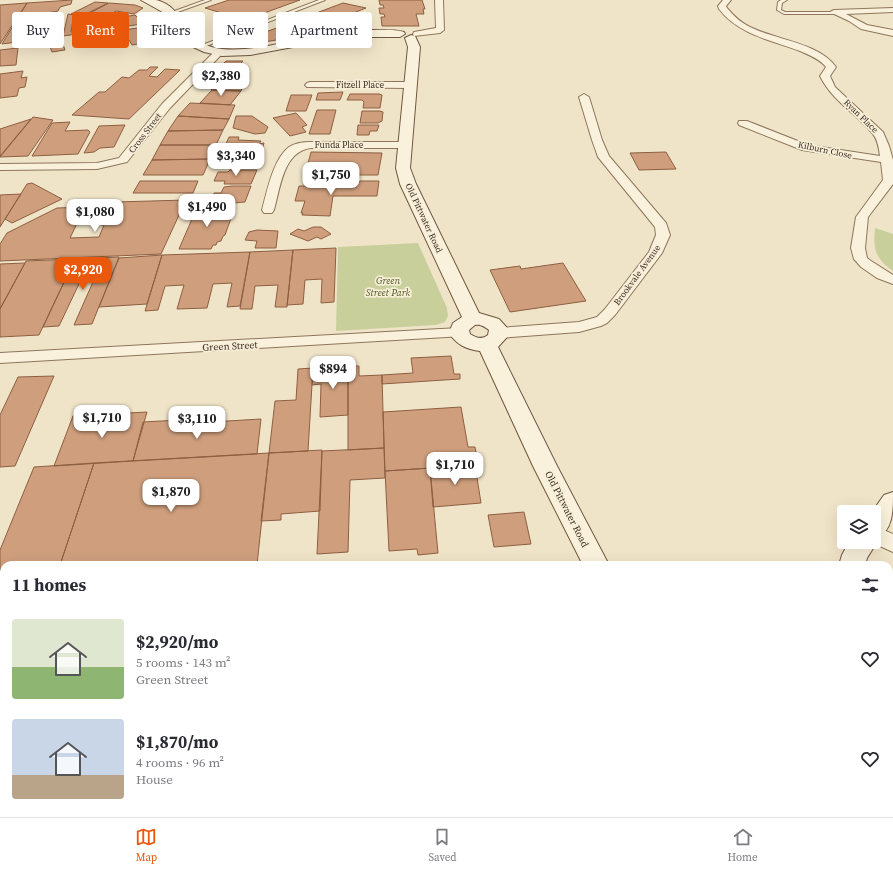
<!DOCTYPE html>
<html lang="en">
<head>
<meta charset="utf-8">
<style>
  :root { --surface:#fff; --page:#f7f7f7; --text:#2b2b33; --muted:#7c7c81; --line:#e1e1e2; --accent:#ea580c }
  body { margin:0; font-family:"Source Serif 4",serif; background:var(--page); color:var(--text); height:100vh; display:flex; flex-direction:column; font-size:15px; white-space:nowrap }
  * { box-sizing:border-box; margin:0 }
  p { font-size:13px; color:var(--muted) }
  .icon { flex:none; width:22px; height:22px; fill:none; stroke:currentColor; stroke-width:2; stroke-linecap:round; stroke-linejoin:round }
  .map { position:relative; flex:1; overflow:hidden }
  .side { position:absolute; left:0px; top:561px; width:893px; height:256px; display:flex; flex-direction:column; background:var(--surface); border-radius:12px 12px 0 0; box-shadow:0 4px 16px #0002 }
  .side>* { flex:none }
  .banner { position:absolute; left:12px; top:12px; width:400px; height:36px; display:flex; gap:8px }
  .buttons { position:absolute; left:837px; top:505px; display:grid; gap:8px }
  .buttons a { display:grid; place-items:center; width:44px; height:44px; border-radius:4px; background:var(--surface); box-shadow:0 4px 16px #0002; font-size:20px }
  .price { position:absolute; translate:-50% -34px; padding:0 9px; border-radius:8px; background:#fff; color:#222; font-size:13px; line-height:26px; filter:drop-shadow(0 1px 2px #0008) }
  .price::after { content:''; position:absolute; left:50%; top:24px; width:12px; height:9px; margin-left:-6px; background:inherit; clip-path:polygon(0 0,100% 0,50% 100%) }
  .price.current { background:var(--accent); color:#fff }
  ul { padding:0; list-style:none }
  li { display:flex; align-items:center; gap:12px; height:100px; padding:0 12px }
  li span { display:grid; place-items:center; flex:none; width:112px; height:80px; border-radius:4px; color:#555 }
  li>.icon { margin-inline-start:auto }
  span .icon { width:48px; height:48px; fill:#fffc; stroke-width:1 }
  li b { font-size:17px }
  h2 { display:flex; justify-content:space-between; align-items:center; height:48px; padding:0 12px; font-size:17px }
  .tag { padding:0 14px; border-radius:4px; background:var(--surface); box-shadow:0 4px 16px #0002; font-size:14px; line-height:36px }
  .tag.current { background:var(--accent); color:#fff }
  .tab-bar { display:flex; justify-content:space-around; align-items:center; height:56px; border-top:1px solid var(--line); background:var(--surface); font-size:11px; color:var(--muted) }
  .tab-bar a { display:grid; justify-items:center; gap:2px }
  .tab-bar .current { color:var(--accent) }
  .map>svg:first-child { display:block }
</style>
</head>
<body>
<div class="map">
<svg width="893" height="817" viewBox="0 0 893 817">
  <rect width="100%" height="100%" fill="#f0e4c8"/>
  <path fill="#c9cf9b" d="M875,228l18,6v37c-18,-13 -20,-21 -18,-43z
    M418,243l29,65 1,8 -3,6 -9,3 -100,6 2,-84z"/>
  <path fill="#cf9f7d" stroke="#8d5f41" d="M72,0l-1,4 -11,3 -2,4 -11,2 -1,2h4l-2,6h-5l-1,2h4l-2,3 4,-1 -3,6 -5,1 -5,4h13l-1,2 -45,6 25,-41z
    M229,0h71l-55,20 -40,-12z
    M379,0h43l3,9h-2l1,5h-8l3,12h-37l-1,-9h4l-1,-3h-4l-1,-6h5l-1,-3h-3z
    M95,2l13,1 -24,12 -13,-1z
    M27,3l-27,41v-39z
    M109,3l26,2 8,3 -9,6 -18,-3 -13,8 -19,-3z
    M343,3l23,5 -72,29 -47,8 -24,-1 25,-10 7,2z
    M68,14l19,3 -5,3h-9l-2,12 20,-2 2,2 -30,4z
    M135,15l3,3 10,-1 5,5 -60,10 -7,-9z
    M150,26l3,5 3,-1 1,3h-2l4,8 -27,4 -3,-5 -3,1 -1,-3h3l-4,-8z
    M62,41l3,9 -13,2 -4,-10z
    M92,41l2,3 -13,2 -2,-3z
    M18,48l-2,17 -16,1v-16z
    M226,61h17l-13,14h-17z
    M150,67h8l-9,9 8,1 8,-8 15,1 -51,49 -57,-4 27,-23h6l17,-15 7,1 10,-8h8z
    M23,71l-2,7 6,-1 -2,10 -6,1 -2,8 -17,2v-24z
    M224,75l22,2 -5,14 -30,-1z
    M212,90l29,1 -11,14 -30,-2z
    M343,92l-3,8h-24l2,-7z
    M350,94h29l3,1 -2,13h-17l1,-6 -2,-2h-15z
    M291,95h21l-6,16h-20z
    M190,103l45,2 -6,14 -51,-3z
    M317,110h19l-6,24h-21z
    M362,111h18l3,1 -1,9 -4,2h-18z
    M296,113l11,12 -5,2 4,5 -16,4 -17,-18z
    M178,116l51,3 -6,11 -55,1z
    M236,116h16l16,11 -3,6 -10,1 -22,-6z
    M33,117l20,3 -25,36 -28,1z
    M31,119l-31,37v-27z
    M70,122l-5,9 23,-1 2,2 -12,22 -46,2 20,-33z
    M125,125l-11,22 -14,1 -6,4 -10,1 15,-27z
    M358,125h21l-2,6h-7l-1,4h-12z
    M223,130l-7,15h-56l8,-14z
    M229,137h10l-1,3 23,1 -2,3 5,-1 -7,22h-40z
    M160,145h56l-6,14 -58,1z
    M311,152l71,1 -4,22h-73z
    M666,152l10,17 -37,1 -9,-17z
    M210,159l-7,16h-60l9,-15z
    M230,170h27l-6,14h-27l1,-3h-11l4,-9h10z
    M140,181h58l-5,12h-60z
    M360,181h19l-2,15h-44l-3,20 -28,-1 1,-2h-2l4,-12h-10l4,-15h54z
    M32,183l30,16 -50,24 -7,-4 22,-35z
    M232,186h19l-6,16 -12,1v-2h-10v-3h-11l2,-5h7l3,-6z
    M21,194l-21,33v-32z
    M186,200l-25,54 -161,7v-17l7,-11 50,-25 28,-1 -15,31 29,-1 5,-12h-3l3,-4h4l8,-19z
    M198,205l17,1 -1,2h12v1l8,1 -9,25 -2,1 -2,5 -4,1 -1,3h-3l-2,4h-32z
    M313,227h8l10,7 -10,5 -4,-2 -9,4 -18,-7 8,-5 6,2z
    M257,230l21,1 -2,17h-21l2,-7 -12,-1 4,-8z
    M336,248l-2,54 -13,1 1,-24 -17,1 -2,24 -16,1 6,-55z
    M293,250l-6,57h-12l3,-22 -23,1 -3,23h-12l10,-57z
    M250,252l-10,54 -13,1 5,-24 -19,1 -6,24 -30,1 7,-24 -19,1 -7,24 -13,1 17,-56z
    M162,255l-15,49 -48,3 20,-49z
    M119,257l-27,67 -18,1 26,-59 -13,1 -28,59 -16,1 32,-68z
    M75,259l-36,76 -39,2v-28l26,-48z
    M25,263l-25,46v-45z
    M563,263l23,38 -76,11 -20,-42 30,-4 1,3z
    M451,356l3,18h6v5l-78,5v-9l31,-2 -2,-15z
    M348,366v49l-28,2 1,-33 -9,1 1,-17z
    M348,366h11v10l23,-1 2,73 -36,2z
    M313,368l-5,83 -39,2 6,-52 21,-1 2,-31z
    M54,376l-39,90 -15,1v-52l18,-38z
    M461,407l7,40h7l3,18 -93,6 -2,-59z
    M147,412l-14,49 -79,5 19,-50z
    M261,419l-4,35 -124,7 10,-39 36,-2 -1,4z
    M384,448l1,30 -35,2 -2,72 -31,2 5,-103z
    M322,450l-2,61 -39,3v6l-20,1 8,-68z
    M269,453l-12,112h-197l34,-102z
    M94,463l-34,102h-56v15h-4v-30l34,-83z
    M475,465l6,38 -48,4 -3,-39z
    M430,468l8,85 -20,2 -1,-6 -28,2 -4,-80z
    M524,512l7,32 -37,3 -6,-32z
    M307,813h52v4h-52z
    M479,813h168l1,4h-169z"/>
  <g fill="none" stroke-linecap="round" stroke-linejoin="round">
    <g stroke="#8d765c" stroke-width="2">
      <path id="lane" d="M205,0h6l-39,14 -3,-1z
        M319,0h6l-124,48 -4,-1z
        M781,0h6l-5,3 -1,7 4,2h49l2,1 -2,1h-50l-7,-4 1,-8z"/>
    </g>
    <g stroke="#8d765c" stroke-width="2">
      <path id="street" d="M435,0h8l1,30 -4,3 -26,3 -1,-2 1,-2 22,-4z
        M723,0h8l-5,6 1,2c6,7 13,14 21,18 26,14 70,16 88,41l-6,9 5,11 48,45 6,14 4,14v24l-25,33 -3,31 2,10 4,3 22,14v9l-16,-6 -16,-11 -7,-8 -3,-11 5,-31 27,-37 -2,-18 -79,-12 -63,-25 -1,-2 1,-2h8l61,24 72,11c-1,-7 -2,-16 -7,-22 -17,-21 -40,-32 -53,-58l6,-9c-6,-8 -17,-12 -26,-16 -29,-11 -61,-16 -81,-42l-1,-3z
        M893,8v4l-47,2 21,11 26,5v6l-32,-7 -12,-8 -19,-9 4,-2z
        M219,49l3,1 1,2 -1,2 -52,54 -43,54 -30,7 -97,1v-6l97,-1 22,-5 43,-54 54,-54z
        M310,82h100l5,3 -5,3 -103,-1 -2,-2 2,-2z
        M584,94l5,3 13,43 7,16 57,67 4,12 -8,18 -47,62 -8,8 -6,3 -22,6 -80,6 -5,-2 -3,-3 3,-3 5,-2 80,-6 18,-5 8,-8 44,-57 7,-17 -1,-8 -57,-70 -6,-17 -13,-43z
        M311,142h93l5,3 -5,3h-93c-28,3 -31,41 -37,62l-2,3h-8l-2,-3c5,-18 11,-51 27,-63 6,-4 15,-5 22,-5z
        M459,328l5,2 3,3 -3,3 -464,27v-10z
        M874,526l19,8v18l-22,-10h3z
        M0,608h4v20h-4z"/>
    </g>
    <g stroke="#6f573f" stroke-width="2">
      <path id="secondary" d="M141,0c5,0 11,0 15,0 31,7 26,45 66,49 33,3 65,-8 97,-14 18,-3 36,-5 54,-5 10,0 21,-1 31,2l1,2 -5,3h-30l-39,3 -81,15 -28,1 -18,-4 -13,-6 -9,-9 -16,-23z
        M411,35l4,1 5,11 -10,121 6,16 63,129 20,6 10,11 -1,6 -10,11 59,119 52,99h-26l-50,-99 -53,-115c-14,-2 -23,-6 -31,-18l4,-10 9,-6 -62,-133 -4,-16 12,-121 -3,-9zM475,325c6,-1 10,2 14,5l-1,5c-6,5 -12,3 -18,-1l-1,-4z
        M893,492c0,19 0,40 -18,47l2,3 -10,16 -2,7h-26l3,-10 7,-13h25v-30h-2l12,-17z
        M889,710l4,2v42l-4,-2z
        M726,813h36l2,4h-36z"/>
    </g>
    <use href="#lane" fill="#faf1dc" fill-rule="evenodd"/>
    <use href="#street" fill="#faf1dc" fill-rule="evenodd"/>
    <use href="#secondary" fill="#faf1dc" fill-rule="evenodd"/>
  </g>
  <g text-anchor="middle" dominant-baseline="central" stroke-width="3.5" stroke-linejoin="round" paint-order="stroke">
    <g font-size="9" fill="#3d2e20" stroke="#f7eed8">
      <text x="360" y="85">Fitzell Place</text>
      <text transform="translate(861 116) rotate(44)">Ryan Place</text>
      <text transform="translate(145 133) rotate(-53)">Cross Street</text>
      <text x="339" y="145">Funda Place</text>
      <text transform="translate(825 150) rotate(12)">Kilburn Close</text>
      <text transform="translate(424 218) rotate(65)">Old Pittwater Road</text>
      <text transform="translate(637 275) rotate(-54)">Brookvale Avenue</text>
    </g>
    <g font-size="10" font-style="italic" fill="#4d5a26" stroke="#f7eed8">
      <text x="388" y="280">Green<tspan x="388" dy="12">Street Park</tspan></text>
    </g>
    <g font-size="10" fill="#3d2e20" stroke="#f7eed8">
      <text transform="translate(230 346) rotate(-3)">Green Street</text>
      <text transform="translate(567 509) rotate(63)">Old Pittwater Road</text>
    </g>
  </g>
</svg>
<div class="buttons">
<a><svg class="icon" aria-label="layers" viewBox="0 0 24 24"><path d="M12 4l9 5-9 5-9-5zM3 14l9 5 9-5"/></svg></a>
</div>
<b class="price" style="left:221px;top:97px">$2,380</b>
<b class="price" style="left:236px;top:177px">$3,340</b>
<b class="price" style="left:331px;top:196px">$1,750</b>
<b class="price" style="left:207px;top:228px">$1,490</b>
<b class="price" style="left:95px;top:233px">$1,080</b>
<b class="price current" style="left:83px;top:291px">$2,920</b>
<b class="price" style="left:333px;top:390px">$894</b>
<b class="price" style="left:102px;top:439px">$1,710</b>
<b class="price" style="left:197px;top:440px">$3,110</b>
<b class="price" style="left:455px;top:486px">$1,710</b>
<b class="price" style="left:171px;top:513px">$1,870</b>
<div class="banner">
<a class="tag">Buy</a>
<a class="tag current">Rent</a>
<a class="tag">Filters</a>
<a class="tag">New</a>
<a class="tag">Apartment</a>
</div>
<section class="side">
<h2>11 homes<svg class="icon" aria-label="filters" viewBox="0 0 24 24"><path d="M4 7h16M4 17h16"/><circle cx="9" cy="7" r="2"/><circle cx="15" cy="17" r="2"/></svg></h2>
<ul>
<li><span style="background:linear-gradient(#dfe7d0 60%,#8fb573 0)"><svg class="icon" aria-label="home" viewBox="0 0 24 24"><path d="M3 11l9-7 9 7M6 9v11h12V9"/></svg></span><div><b>$2,920/mo</b><p>5 rooms · 143 m²</p><p>Green Street</p></div><svg class="icon" aria-label="heart" viewBox="0 0 24 24"><path d="M12 20l-8-8c-3-5 5-10 8-4 3-6 11-1 8 4z"/></svg></li>
<li><span style="background:linear-gradient(#c9d6e8 70%,#b9a48a 0)"><svg class="icon" aria-label="home" viewBox="0 0 24 24"><path d="M3 11l9-7 9 7M6 9v11h12V9"/></svg></span><div><b>$1,870/mo</b><p>4 rooms · 96 m²</p><p>House</p></div><svg class="icon" aria-label="heart" viewBox="0 0 24 24"><path d="M12 20l-8-8c-3-5 5-10 8-4 3-6 11-1 8 4z"/></svg></li>
</ul>
</section>
</div>
<nav class="tab-bar">
<a class="current"><svg class="icon" aria-label="map" viewBox="0 0 24 24"><path d="M3 6l6-2 6 2 6-2v14l-6 2-6-2-6 2zM9 4v14M15 6v14"/></svg>Map</a>
<a><svg class="icon" aria-label="saved" viewBox="0 0 24 24"><path d="M7 4h10v16l-5-4-5 4z"/></svg>Saved</a>
<a><svg class="icon" aria-label="home" viewBox="0 0 24 24"><path d="M3 11l9-7 9 7M6 9v11h12V9"/></svg>Home</a>
</nav>
</body>
</html>
